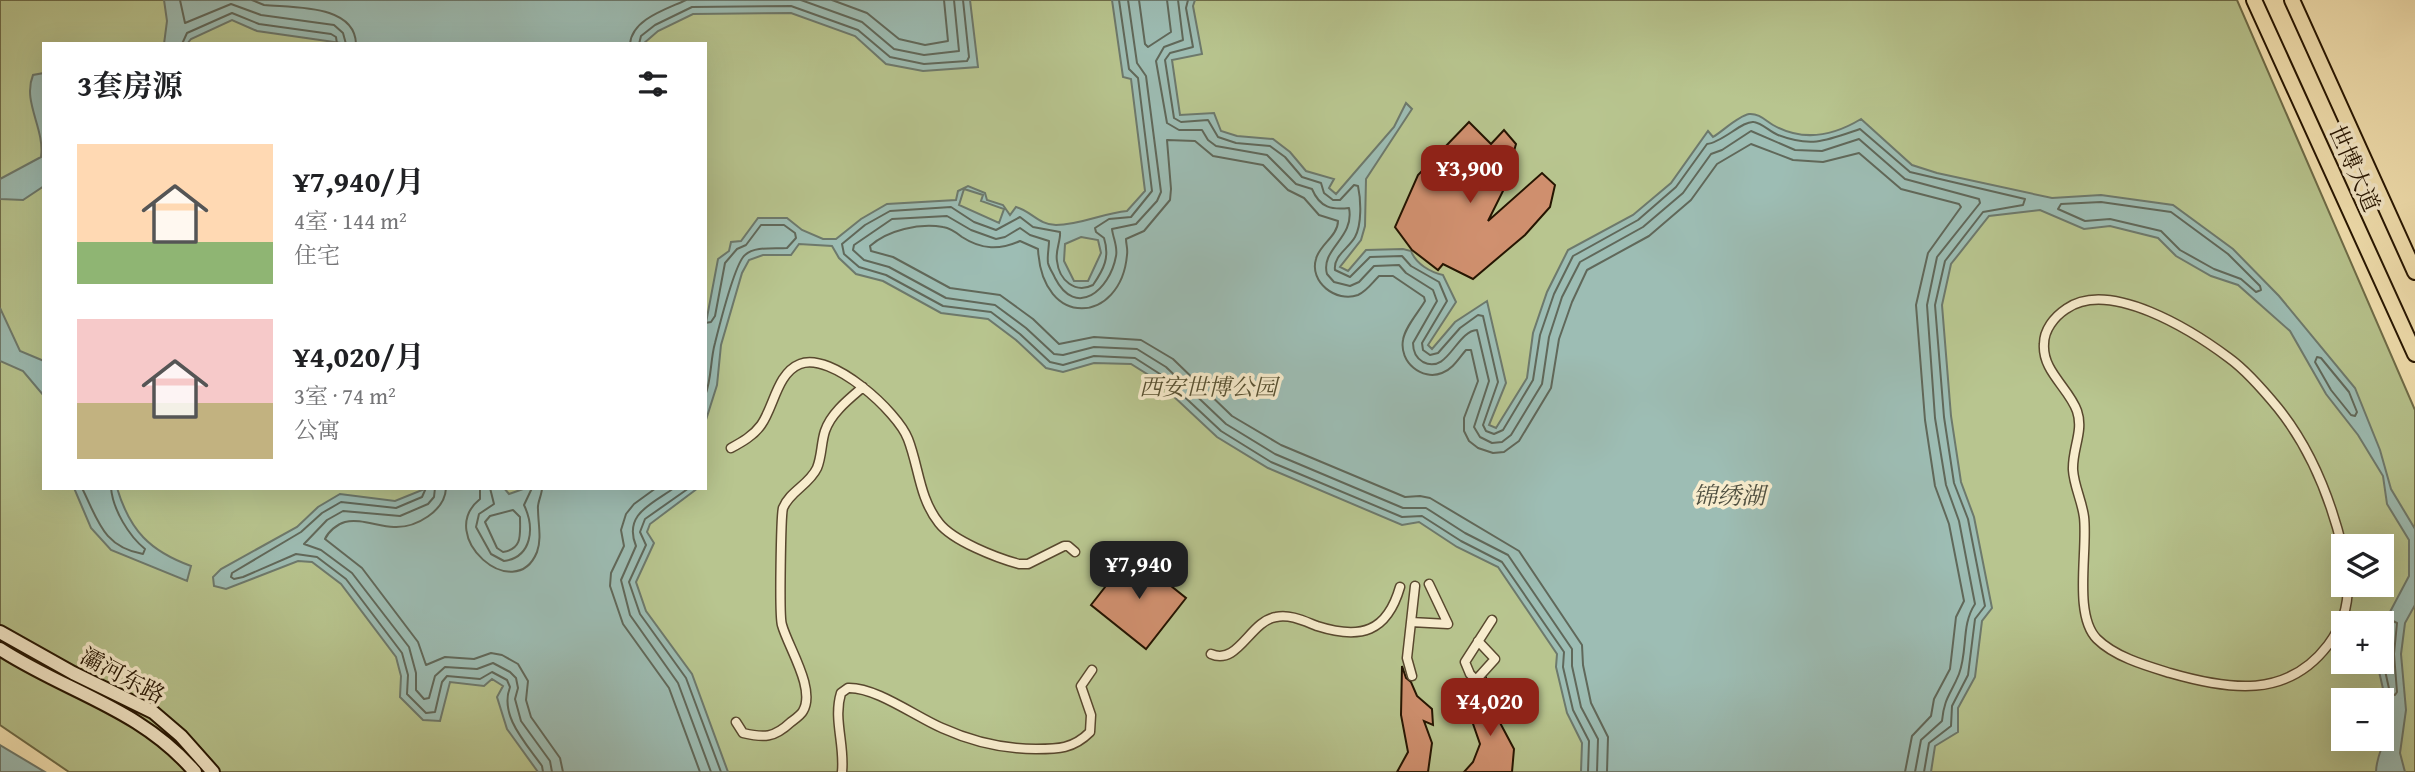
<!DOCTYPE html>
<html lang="zh">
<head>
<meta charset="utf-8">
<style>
  :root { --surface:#fff; --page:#f2f2f2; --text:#202124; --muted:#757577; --accent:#8f2418 }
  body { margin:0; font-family:"Gentium Book Plus","Noto Serif SC",serif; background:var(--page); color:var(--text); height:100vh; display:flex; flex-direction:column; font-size:26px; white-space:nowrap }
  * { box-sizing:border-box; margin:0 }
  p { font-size:23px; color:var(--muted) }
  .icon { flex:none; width:38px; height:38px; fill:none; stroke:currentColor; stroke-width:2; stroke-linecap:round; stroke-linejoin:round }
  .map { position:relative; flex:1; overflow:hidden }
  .details { position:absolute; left:42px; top:42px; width:665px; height:448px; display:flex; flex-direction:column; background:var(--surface); border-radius:0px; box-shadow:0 7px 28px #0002 }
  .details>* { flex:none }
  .buttons { position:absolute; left:2331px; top:534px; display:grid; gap:14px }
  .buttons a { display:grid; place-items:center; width:63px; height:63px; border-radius:0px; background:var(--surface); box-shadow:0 7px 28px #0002; font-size:35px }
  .price { position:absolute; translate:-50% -60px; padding:0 16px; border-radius:14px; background:var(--accent); color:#fff; font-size:23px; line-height:46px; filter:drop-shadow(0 2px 4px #0008) }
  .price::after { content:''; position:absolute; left:50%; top:42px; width:21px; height:16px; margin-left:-10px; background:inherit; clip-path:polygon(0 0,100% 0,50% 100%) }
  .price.active { background:#222; color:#fff }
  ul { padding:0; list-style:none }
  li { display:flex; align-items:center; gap:21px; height:175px; padding:0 35px }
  li span { display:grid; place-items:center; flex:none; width:196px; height:140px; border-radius:0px; color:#555 }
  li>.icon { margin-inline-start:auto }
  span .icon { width:84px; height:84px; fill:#fffc; stroke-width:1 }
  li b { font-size:30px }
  h2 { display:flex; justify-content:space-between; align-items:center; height:84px; padding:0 35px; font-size:30px }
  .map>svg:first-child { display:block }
</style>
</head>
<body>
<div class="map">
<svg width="2415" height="772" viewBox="0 0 2415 772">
  <rect width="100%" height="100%" fill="#f5e4b3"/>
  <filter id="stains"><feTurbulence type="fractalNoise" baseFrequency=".00286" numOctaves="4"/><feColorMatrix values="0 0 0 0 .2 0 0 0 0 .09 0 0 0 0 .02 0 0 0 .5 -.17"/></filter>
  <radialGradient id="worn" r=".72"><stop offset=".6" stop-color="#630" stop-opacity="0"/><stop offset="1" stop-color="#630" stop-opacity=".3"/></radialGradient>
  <path fill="#b8c58f" stroke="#6e6c48" stroke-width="2" fill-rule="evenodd" d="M0,0h2237l178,410v362h-2346l-69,-47zM44,44h661v444h-661zM2343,546h39v38h-39zM2343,623h39v39h-39zM2343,700h39v38h-39z"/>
  <path fill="#9dbdb4" stroke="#6d796c" stroke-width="2" fill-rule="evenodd" d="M164,0h806l8,67 -55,4 -37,-7 -31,-28 -64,-23 -98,1 -35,17 -15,13h-295l-91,-13 -25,-11 -41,19 -4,5h-23l3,-23z
    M1112,0h83l-2,6 9,48 -30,6 8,55 34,-2 7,18 16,5 36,3 17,13 16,19 28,8 -5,9 7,6 58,-67 12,-24 6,6 -46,70 -1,47 -4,14 -21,27 8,4 18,-21 37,-1 8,2c5,13 19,21 32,24l13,27 -28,43 4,4 23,-27 32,-21 19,82 -17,42 7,3 31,-50 6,-45 14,-41 21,-42 65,-35 38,-32 37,-52 5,6c10,-6 25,-21 36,-23 10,-1 17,7 24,11 30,17 60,11 88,-6l51,46 25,8 115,25 49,-3 72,10 60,44 46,47 76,92 25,62 11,39 24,40v76l-10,18 -4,31 5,56 -6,43 5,19h-29c0,-16 9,-28 11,-44 2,-22 -6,-45 -10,-66h5v-35l27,-51v-36l-22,-36 -4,-28 -25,-41 -32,-41 -36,-63 -52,-46 -27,-9 -35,-20 -18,-18 -48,-12 -26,3 -44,-19 -51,6 -38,48 -9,41 9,111 10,66 13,35 18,91 -10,13 -7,56 -17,31v24l-23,14 -4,26h-350l1,-29 -15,-30 -11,-46 1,-13 -59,-87 -41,-20 -38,-25 -17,3 -134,-57 -51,-31 -62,-58 -24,-15 -37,-1 -31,9 -17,-4 -30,-28 -28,-21 -47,-6 -58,-32 -27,-7 -17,-16 -7,-12 -33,-2 -8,11h-28l-14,5 -7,13 -21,72 -4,40 -12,38v-95l13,-69 11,-8 2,-9 10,-1 17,-23h29l15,12 21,9h13l25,-20 26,-15 69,-4 2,-9 10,-5 17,7 2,7 16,5 7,10 6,-8c15,4 23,18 40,18 25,0 47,-12 71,-14l18,-20 -14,-112 -8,-2zM964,189l19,6 -2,6 23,8 -5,14 -40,-18zM1081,237l17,3 3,13 -13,28h-14l-10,-20 1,-17z
    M44,73v113l-21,14 -23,-1v-20l41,-22c4,-29 -19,-55 -8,-82z
    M0,308l20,43 24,10v35l-21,-25 -23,-10z
    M74,488h43c13,43 33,63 74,78l-4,15 -76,-31 -20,-22z
    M427,488h77l5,6 17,-6h172l-48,36 -3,8 7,11 -18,39 10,29 46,63 36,98h-190l-31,-43 -10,-32 6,-11 -11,-7 -8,7 -34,-4 -10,39 -17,-1 -23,-23 1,-21 -5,-19 -55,-73 -29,-22 -14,-1 -72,28 -12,-3 -1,-9 8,-8 76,-42 21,-20 22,-13 55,7z
    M0,745l45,27h-45z"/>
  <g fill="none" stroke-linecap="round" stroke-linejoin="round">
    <path stroke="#60685a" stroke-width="2" d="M180,0l5,23 46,-19 30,11 73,10 9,8 3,11
      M252,0l12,5c29,3 91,-1 92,39
      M801,0l61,22 32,27 30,6 35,-4 -5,-51
      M832,0l35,13 32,26 26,6 23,-4 -4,-41
      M1119,0l10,69 9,9 14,113 -21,26 -22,2 -14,9 1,4 8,6c6,19 0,31 -11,47 -18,9 -34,-5 -36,-24 -2,-10 4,-21 3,-29l-27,-5 -13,-10 -24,13 -22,-8 -23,-15 -61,4 -25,14 -23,19 2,10 15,13 27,8 57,31 48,6 29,22 30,28 13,3 31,-9 41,2 25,16 61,57 50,31 131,55 20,-1 39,25 41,21 62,90 -1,15 10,43 16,31 -1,31
      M1128,0l9,63 9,13 15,116 -4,9 -21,23 -24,5c1,9 6,18 4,27 -6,34 -40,63 -61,22 -2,-5 -6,-10 -7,-15 -1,-7 1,-15 1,-22l-19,-6 -10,-7 -15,9 -9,2 -25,-9 -24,-14 -55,3 -38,26 -1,5 11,10 25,7 57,31 49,7 31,23 28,26 9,1 31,-8 43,2 29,18 60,57 49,30 128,54h23l39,25 43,22 64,94v17l9,41 17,32 -1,33
      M1139,0l6,44 3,3 23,-15 -4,-32
      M1178,0l5,40 -19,7 -8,14 11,62 12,7h23l6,10 8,6 51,9 29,29 16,5c8,19 20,21 37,19 6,30 -29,41 -22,66l7,8 16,4 9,-4 15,-16 25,-1 7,8 27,17 4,11 -24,42c0,8 3,15 10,19 25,13 33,-31 54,-32l12,51 -15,46 6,10 12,6 10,-1 9,-7 31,-51 7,-47 13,-40 18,-35 63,-35 40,-34 28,-39 11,-4 29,-19 44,19 27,1 37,-12 46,40 74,20 1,4 -43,54 -10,48 8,113 11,67 13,36 16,83c-14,21 -7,46 -16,70 -8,20 -15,24 -17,47l-21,19 -6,32
      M1188,0l-2,8 7,39 -23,6 -5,7 9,58 7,4 27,-2 10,17 18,6 34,3 15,11 17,20 19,6 3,10 9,7h7l14,-15 4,1c3,14 4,38 -3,51 -6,11 -22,19 -20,33l15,7 20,-20 32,-1 9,10 28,16 8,19 -25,42 1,7 7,5 8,-2 22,-25 18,-13 5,1 15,66 -15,43 3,6 8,3 9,-4 30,-50 7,-45 14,-41 19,-38 65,-36 38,-33 31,-43c15,-1 36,-24 47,-22 8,1 16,10 24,13 34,13 50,5 82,-6l50,43 115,27 -2,6 -40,7 -38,49 -10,44 9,112 10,66 14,36 17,87 -10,13 -7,56 -16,31 -1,20 -22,17 -5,29
      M182,44l5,-11 45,-20 27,11 72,10 5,3 1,7
      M630,44c2,-25 37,-35 56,-44
      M639,44l2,-8 14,-11 37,-18 99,-1 67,24 32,27 34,7 43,-3 2,-4 -6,-57
      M2101,202l70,10 57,42 32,32 1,4 -5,2 -15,-13 -27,-10 -34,-19 -19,-19 -51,-12 -25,2 -27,-12 3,-5z
      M705,323l6,-1 4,-6 10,-53 12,-14 9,-4 15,-20h23l11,8 1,5 -9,10c-13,1 -32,-2 -42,7 -10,8 -26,72 -30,88 -5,18 -3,35 -10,53
      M2317,357l4,1 28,34 8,20 -2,4 -4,-1 -20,-25 -16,-28z
      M82,488c16,32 21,59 61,66l2,-5c-16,-13 -32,-39 -34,-61
      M426,488l-4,9 -26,11 -55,-6 -19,11 -21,19 -69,41 -1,4 3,2 9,-2 53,-23 21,3 29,22 56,74 6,22 -1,19 19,19 9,-1 7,-30 5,-6 33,3 12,-7 15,8 3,7c-11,29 16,56 32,79l1,6
      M435,488l-1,9 -6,7 -28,12 -57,-5 -16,9 -23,24 17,6 31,23 57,74 7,26v17l8,9 5,-1 6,-22 10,-9 32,2 16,-6 17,9 6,6 2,10 -3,11 6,22 29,40 2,11
      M446,488c-1,23 -30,40 -52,39 -15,0 -34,-9 -49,-5 -8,2 -17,10 -20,17l37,29 56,74 8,23 19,-8 29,2 17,-6 11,2 16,9 10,17 -2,19 5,17 29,41 3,14
      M480,488v11c-46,37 35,107 57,53 5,-13 1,-29 1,-43 -1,-6 4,-14 4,-21
      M490,488l4,16 -15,10 -3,13 15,27 13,7c28,-4 31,-33 20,-56l8,-17
      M656,488l-22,16 -8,10 -5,16 3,16 -13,27 -1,13 13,38 46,64 31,84
      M674,488c-22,16 -51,26 -38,58l-15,34 9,35 48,68 33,89
      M689,488l-44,31 -5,13 6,13 -17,37 11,32 46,64 35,94
      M513,510l7,7c0,17 3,32 -17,35l-6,-4 -12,-26 5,-6z
      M2382,630l6,-2 5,-7 4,2 -3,31 3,38 -2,3 -5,-2 -8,-36
      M1607,772l1,-35 -17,-34 -8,-38 -1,-20 -63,-94 -89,-53 -10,-2 -15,1 -124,-52 -49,-29 -59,-57 -32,-19 -47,-3 -35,7 -26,-25 -33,-24 -50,-7 -57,-31 -22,-6 -1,-5c18,-16 49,-23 73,-19 7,1 14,6 19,10 20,13 38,13 58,4l18,8c4,81 83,75 89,6 1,-6 -1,-11 -1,-16l18,-8 26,-31 1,-11 -4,-49 28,1 18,15 50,9 25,25 16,8 15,17 19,6c0,15 -19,24 -22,38 -7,23 20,44 42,36 9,-4 14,-12 21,-19h14l31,21 1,4c-7,12 -20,26 -22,39 -4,22 19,41 39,33 11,-4 17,-15 24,-23h5l7,31 -14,37v13l5,10 9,7 15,5 11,-1 15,-11 32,-53 8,-49 13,-37 15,-32 62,-34 42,-36 26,-36 34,-20 42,16 30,2 36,-9 42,36 58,15 2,3 -33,46 -12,52 9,115 10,66 14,38 15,77 -8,16 -6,52 -16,30 -3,17 -19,20 -7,36"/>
  </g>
  <path fill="#d0906f" stroke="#241401" stroke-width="2" d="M1469,122l22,22 13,-14 12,14 -10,35 1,4 -19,38 54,-48 13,12 -5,22 -25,28 -52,44 -30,-15 -5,6 -26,-20 -17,-23 23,-52z
    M1131,554l55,44 -40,51 -55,-44z
    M1402,666l4,12 5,4 6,14 15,13 1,16 -9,-4 8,22 -4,29h-31l11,-20 -7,-37z
    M1486,678l4,26 24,45 -2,23h-48l9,-10 7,-18 -9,-26 9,-23 -5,-9z"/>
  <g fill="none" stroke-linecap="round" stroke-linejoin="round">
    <g stroke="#58482e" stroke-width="11">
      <path id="street" d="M731,448c11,-6 22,-12 30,-23 13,-18 16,-52 39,-61 31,-13 98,48 108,75 11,28 11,59 31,84 14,18 58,35 80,41h9l36,-18h4l7,6
        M2343,550c-12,-50 -32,-101 -65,-142 -14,-17 -31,-37 -49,-50 -36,-27 -120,-80 -163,-49 -12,8 -22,21 -22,35 -2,27 25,44 33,67 7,20 -5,38 -4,59 1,16 9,31 11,47 4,33 -11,98 13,122 18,18 50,27 73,34 59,17 117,26 158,-28 14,-19 20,-37 20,-61
        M1411,622l37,2 -19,-40
        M1478,641l17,18 -19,21 -6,-6 -5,-12 27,-42
        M1211,654c27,12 39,-33 65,-37 14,-3 28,4 41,9 44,14 70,6 83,-39
        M1412,676l-5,-18 8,-72
        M736,722l7,11c21,5 31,5 48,-11 4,-3 10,-7 12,-11 13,-22 -15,-64 -21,-86 -3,-8 -1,-110 1,-117 7,-17 26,-23 34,-40 5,-12 4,-25 8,-37 6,-18 24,-32 38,-44
        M842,772c3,-27 -9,-53 -1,-79l7,-5c28,-1 68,29 94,40 31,14 60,21 94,21 22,0 37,0 54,-17l1,-17 -10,-29 11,-16"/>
    </g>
    <g stroke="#241401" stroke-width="16">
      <path id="secondary" d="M0,632l73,41 80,39 28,24 32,36
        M0,649c68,44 140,59 195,123"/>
    </g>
    <g stroke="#241401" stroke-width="18">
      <path id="primary" d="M2254,0l161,354
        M2292,0l123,272"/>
    </g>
    <use href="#street" stroke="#f8edce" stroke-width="8"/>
    <use href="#secondary" stroke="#f8edce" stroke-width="12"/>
    <use href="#primary" stroke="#f5e4b3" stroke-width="14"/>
  </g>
  <g text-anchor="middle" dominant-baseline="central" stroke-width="7" stroke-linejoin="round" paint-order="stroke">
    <g font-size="23" fill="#241401" stroke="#f8edce">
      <text transform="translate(2355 168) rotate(66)">世博大道</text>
      <text transform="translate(123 675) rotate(28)">灞河东路</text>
    </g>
    <g font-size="23" font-style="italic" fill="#585233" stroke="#f8edce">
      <text x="1208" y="386">西安世博公园</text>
    </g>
    <g font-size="24" font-style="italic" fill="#4e4f40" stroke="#f8edce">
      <text x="1729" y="495">锦绣湖</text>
    </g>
  </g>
  <rect width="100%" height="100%" filter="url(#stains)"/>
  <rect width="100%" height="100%" fill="url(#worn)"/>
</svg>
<div class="buttons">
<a><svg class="icon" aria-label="layers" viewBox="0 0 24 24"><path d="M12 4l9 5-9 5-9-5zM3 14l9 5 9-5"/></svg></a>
<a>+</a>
<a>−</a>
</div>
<b class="price" style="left:1470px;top:205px">¥3,900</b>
<b class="price active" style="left:1139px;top:601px">¥7,940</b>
<b class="price" style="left:1490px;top:738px">¥4,020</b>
<section class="details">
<h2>3套房源<svg class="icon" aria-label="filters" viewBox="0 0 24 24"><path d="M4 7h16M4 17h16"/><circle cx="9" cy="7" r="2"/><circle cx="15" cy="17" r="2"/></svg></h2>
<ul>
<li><span style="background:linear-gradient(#ffd9b3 70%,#8fb573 0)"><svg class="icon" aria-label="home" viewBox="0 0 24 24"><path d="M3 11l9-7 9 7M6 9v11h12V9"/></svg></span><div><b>¥7,940/月</b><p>4室 · 144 m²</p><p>住宅</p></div></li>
<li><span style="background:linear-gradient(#f6c9c9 60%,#c2b280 0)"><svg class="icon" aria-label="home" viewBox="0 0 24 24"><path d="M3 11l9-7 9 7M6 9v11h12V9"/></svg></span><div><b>¥4,020/月</b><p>3室 · 74 m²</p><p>公寓</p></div></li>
</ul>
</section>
</div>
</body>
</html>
